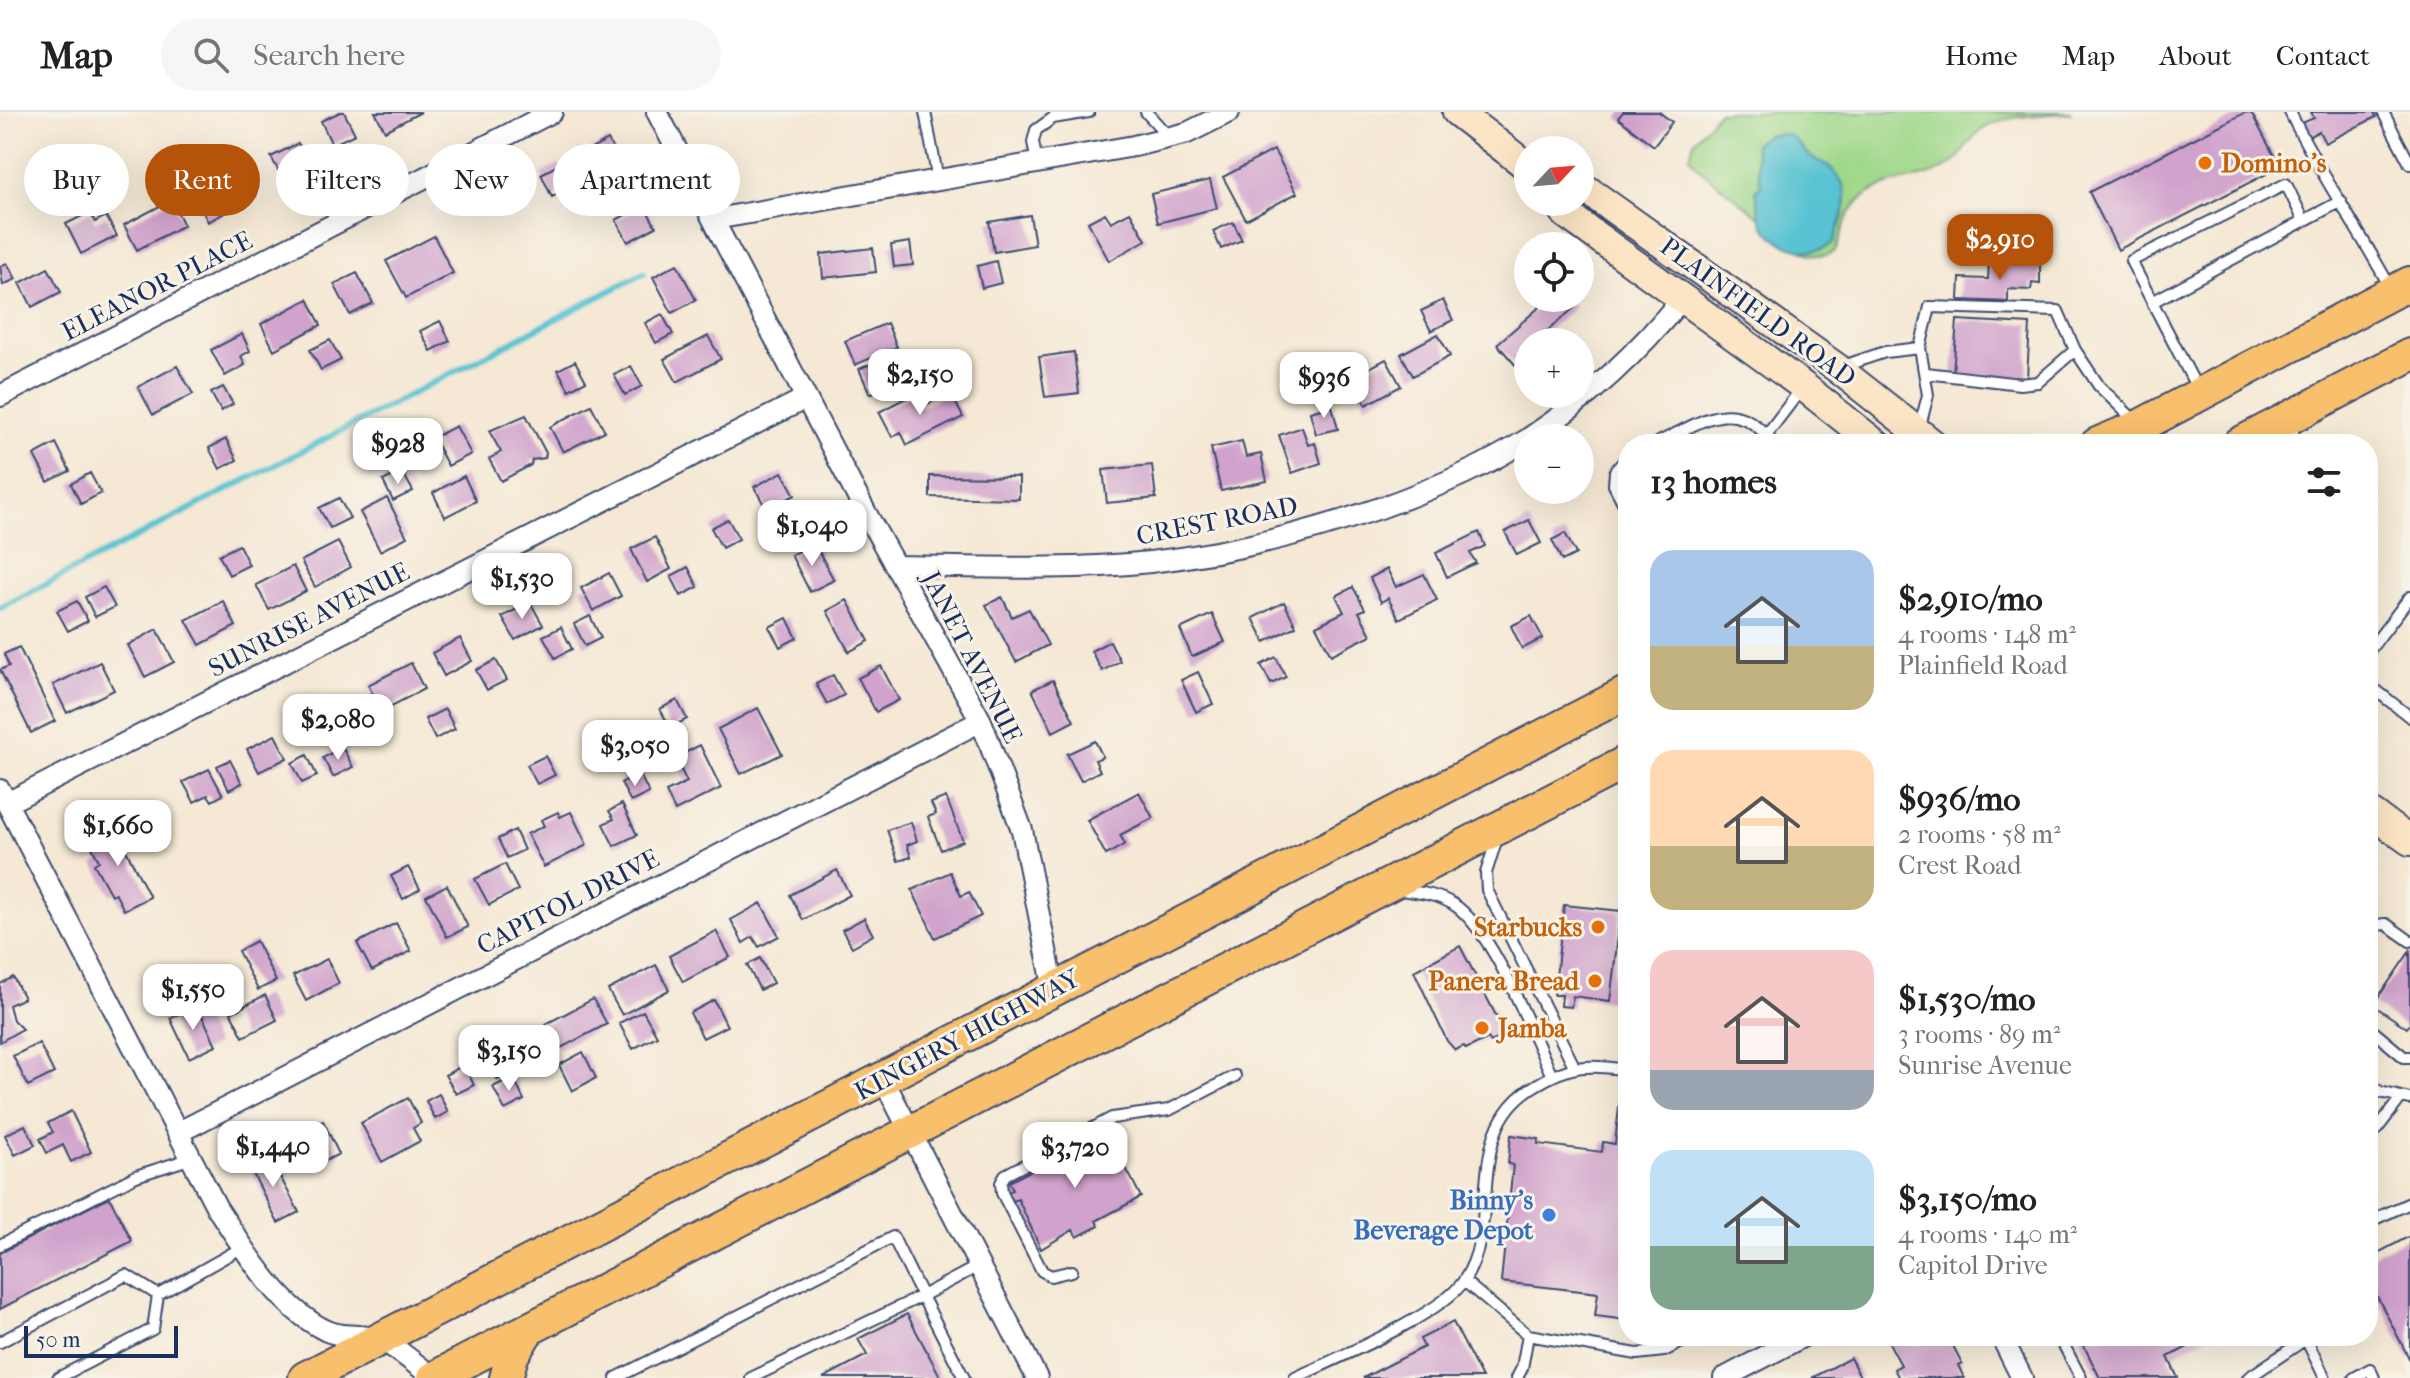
<!DOCTYPE html>
<html lang="en">
<head>
<meta charset="utf-8">
<style>
  :root { --surface:#fff; --page:#f6f6f6; --text:#222; --muted:#767676; --line:#e0e0e0; --accent:#b45309 }
  body { margin:0; font-family:"IM FELL French Canon",serif; background:var(--page); color:var(--text); height:100vh; display:flex; flex-direction:column; font-size:30px; white-space:nowrap }
  * { box-sizing:border-box; margin:0 }
  p { font-size:26px; color:var(--muted) }
  .icon { flex:none; width:44px; height:44px; fill:none; stroke:currentColor; stroke-width:2; stroke-linecap:round; stroke-linejoin:round }
  .map { position:relative; flex:1; overflow:hidden }
  .drawer { position:absolute; left:1618px; top:322px; width:760px; height:912px; display:flex; flex-direction:column; background:var(--surface); border-radius:32px; box-shadow:0 8px 32px #0002 }
  .drawer>* { flex:none }
  .top-card { position:absolute; left:24px; top:32px; width:760px; height:72px; display:flex; gap:16px }
  .needle { width:52px; rotate:64deg }
  .fabs { position:absolute; left:1514px; top:24px; display:grid; gap:16px }
  .fabs a { display:grid; place-items:center; width:80px; height:80px; border-radius:50%; background:var(--surface); box-shadow:0 8px 32px #0002; font-size:40px }
  .scale { position:absolute; left:24px; bottom:20px; width:154px; box-sizing:border-box; padding-left:8px; border:4px solid #1b2f5e; border-top:0; font-size:22px; line-height:28px; white-space:nowrap; color:#1b2f5e; -webkit-text-stroke:6px #f7f3e8; paint-order:stroke }
  .price { position:absolute; translate:-50% -68px; padding:0 18px; border-radius:16px; background:#fff; color:#222; font-size:26px; line-height:52px; filter:drop-shadow(0 2px 4px #0008) }
  .price::after { content:''; position:absolute; left:50%; top:48px; width:24px; height:18px; margin-left:-12px; background:inherit; clip-path:polygon(0 0,100% 0,50% 100%) }
  .price.current { background:var(--accent); color:#fff }
  ul { padding:0; list-style:none }
  li { display:flex; align-items:center; gap:24px; height:200px; padding:0 32px }
  li span { display:grid; place-items:center; flex:none; width:224px; height:160px; border-radius:24px; color:#555 }
  li>.icon { margin-inline-start:auto }
  span .icon { width:96px; height:96px; fill:#fffc; stroke-width:1 }
  li b { font-size:34px }
  h2 { display:flex; justify-content:space-between; align-items:center; height:96px; padding:0 32px; font-size:34px }
  .chip { padding:0 28px; border-radius:36px; background:var(--surface); box-shadow:0 8px 32px #0002; font-size:28px; line-height:72px }
  .chip.current { background:var(--accent); color:#fff }
  header { display:flex; align-items:center; gap:48px; box-sizing:border-box; height:112px; padding:0 40px; background:var(--surface); border-bottom:2px solid var(--line) }
  header strong { font-size:38px }
  nav { display:flex; gap:44px; margin-inline-start:auto; font-size:28px }
  .search { width:560px; height:72px; background:var(--page); display:flex; align-items:center; gap:20px; box-sizing:border-box; padding:0 28px; border-radius:44px; color:var(--muted); font-size:30px }
  .map>svg:first-child { display:block }
</style>
</head>
<body>
<header>
<strong>Map</strong>
<div class="search"><svg class="icon" aria-label="search" viewBox="0 0 24 24"><circle cx="10" cy="10" r="6"/><path d="M15 15l6 6"/></svg>Search here</div>
<nav><a>Home</a><a>Map</a><a>About</a><a>Contact</a></nav>
</header>
<div class="map">
<svg width="2410" height="1266" viewBox="0 0 2410 1266">
  <rect width="100%" height="100%" fill="#f7f3e8"/>
  <filter id="ink" filterUnits="userSpaceOnUse"><feTurbulence type="fractalNoise" baseFrequency=".0125" numOctaves="2"/><feDisplacementMap in="SourceGraphic" scale="16" xChannelSelector="R" yChannelSelector="G"/><feConvolveMatrix kernelMatrix="1 2 1 2 8 2 1 2 1" color-interpolation-filters="sRGB"/></filter>
  <filter id="wash" filterUnits="userSpaceOnUse"><feTurbulence type="fractalNoise" baseFrequency=".006" numOctaves="4" result="noise"/><feDisplacementMap in="SourceGraphic" scale="32" xChannelSelector="R" yChannelSelector="G"/><feGaussianBlur stdDeviation="1.8" result="paint"/><feColorMatrix in="noise" values="0 0 0 0 0 0 0 0 0 0 0 0 0 0 0 0 0 1.4 0 .05"/><feComposite in="paint" operator="in"/></filter>
  <g filter="url(#wash)">
    <rect width="100%" height="100%" fill="#f5e8d4"/>
    <path fill="#9fd88a" stroke="#5d8474" stroke-width="2" d="M1718,0h354c-32,5 -68,0 -93,20 -14,11 -17,27 -32,35 -35,20 -68,6 -97,45 -8,12 -8,28 -15,39 -14,9 -26,4 -38,-4l-100,-80 -7,-10 4,-16z"/>
    <path fill="#58c3d2" stroke="#3a7998" stroke-width="2" d="M1788,22c11,7 14,16 23,23 5,4 12,5 17,9 30,24 15,47 6,76 -21,19 -60,4 -72,-20 -5,-9 -3,-22 -7,-32l6,-5 -7,-41 13,-9z"/>
    <g fill="none" stroke-linecap="round" stroke-linejoin="round">
      <path stroke="#58c3d2" stroke-width="6" d="M0,496l644,-335"/>
    </g>
    <g id="blocks">
      <path fill="#d0a2cc" d="M340,0h4l11,22 -23,11 -11,-24z
        M375,0h46l-36,19z
        M1623,0h36l13,10 -18,24 -36,-28z
        M2246,0l6,2 28,53 -162,83 -29,-58z
        M2311,0h63l2,5 -51,26 -6,-12 -11,6 -6,-14 12,-5z
        M608,28l12,23 -28,15 -12,-23z
        M298,31l13,24 -27,14 -13,-24z
        M1274,38l23,43 -51,27 -23,-43z
        M560,52l12,22 -20,11 -11,-23z
        M242,59l14,25 -48,26 -13,-26z
        M1210,68l7,28 -59,15 -7,-29z
        M171,88l13,25 -47,25 -13,-25z
        M644,93l12,22 -28,15 -12,-22z
        M90,100l5,10 11,-6 11,20 -36,18 -15,-30z
        M1130,100l16,28 -37,21 -21,-39 17,-9 6,9z
        M1030,103l5,30 -41,7 -5,-30z
        M1233,110l9,18 -21,9 -8,-18z
        M434,124l19,37 -47,25 -20,-37z
        M910,130l3,23 -19,2 -3,-22z
        M873,136l3,24 -53,6 -2,-24z
        M996,149l5,22 -19,5 -5,-22z
        M1989,149l51,2v21l-8,-1 -1,7 -23,-1v13l-49,-2 1,-22 28,1z
        M7,151l9,16 -13,6 -3,-19z
        M677,152l19,36 -24,13 -19,-36z
        M48,156l13,24 -29,15 -12,-24z
        M357,161l16,30 -23,12 -16,-31z
        M1550,186h16l8,10 -39,34h-7v17l-10,9 -21,-24z
        M308,187l13,26 -47,25 -13,-26z
        M1443,188l10,20 -22,11 -10,-20z
        M662,202l11,20 -17,9 -11,-20z
        M1957,208l73,4 -3,54 -74,-4z
        M440,209l10,20 -19,10 -11,-20z
        M887,211l10,24 -42,18 -10,-24z
        M242,222l8,17 -9,5 4,9 -20,11 -14,-26z
        M1438,222l12,22 -37,20 -12,-22z
        M708,224l13,23 -44,23 -13,-23z
        M330,228l11,20 -20,10 -11,-20z
        M1074,240l5,41 -34,4 -6,-40z
        M1336,242l12,22 -23,12 -11,-22z
        M1386,247l15,27 -35,19 -15,-27z
        M880,248l11,25 -21,9 -11,-25z
        M575,249l11,20 -17,9 -11,-20z
        M177,254l16,28 -40,21 -15,-28z
        M631,254l11,20 -17,9 -11,-20z
        M223,275l10,17 -12,7 -10,-18z
        M950,280l13,25 -56,28 -6,-13 -9,5 -13,-25 36,-19 7,14z
        M591,293l14,26 -42,21 -13,-25z
        M1332,294l6,23 -22,5 -6,-22z
        M526,303l20,38 -1,5 -13,2 -1,5 -30,16 -12,-22 12,-7 -12,-21z
        M456,314l15,28 -23,12 -15,-28z
        M1302,315l6,18 7,-2 6,20 -29,10 -13,-38z
        M226,327l11,21 -17,9 -11,-21z
        M1242,329l4,16 15,-3 6,27 -46,10 -10,-43z
        M56,331l14,28 -22,11 -14,-27z
        M1152,353l4,33 -49,5 -4,-33z
        M402,359l11,20 -20,10 -10,-20z
        M782,360l13,23 -28,15 -13,-23z
        M90,361l11,20 -20,11 -10,-20z
        M464,364l12,25 -31,16 -12,-24z
        M930,364l89,1v22l-89,-2z
        M339,386l11,20 -20,10 -11,-20z
        M387,386l20,39 -27,14 -20,-39z
        M728,407l11,20 -17,9 -11,-20z
        M1529,408l12,23 -24,12 -12,-23z
        M1479,420l6,14 -15,7 6,10 -29,14 -11,-24z
        M1565,421l11,21 -14,7 -10,-21z
        M655,425l16,32 -24,13 -16,-33z
        M338,430l13,25 -36,20 -14,-26z
        M814,431l20,37 -24,12 -19,-37z
        M239,433l10,20 -20,10 -10,-20z
        M293,454l13,25 -37,19 -13,-25z
        M688,455l10,20 -17,9 -10,-20z
        M1387,457l9,18 28,-13 13,26 -38,19 -11,-21 -7,4 -11,-24z
        M609,461l12,23 -28,15 -12,-23z
        M104,475l11,20 -20,10 -10,-20z
        M1353,475l12,22 -6,3 12,23 -40,20 -15,-29 28,-14 -8,-16z
        M1002,485l10,20 17,-8 19,36 -32,17 -30,-57z
        M847,488l22,41 -20,11 -22,-41z
        M77,489l11,20 -20,10 -11,-20z
        M223,489l13,25 -36,19 -14,-25z
        M530,490l13,23 -28,15 -13,-23z
        M1284,490l12,24 -31,16 -12,-24z
        M1212,502l13,28 -33,15 -12,-28z
        M590,504l11,22 -16,8 -11,-22z
        M1531,504l12,22 -21,11 -11,-23z
        M787,506l10,20 -17,9 -11,-20z
        M561,515l11,22 -17,9 -12,-22z
        M157,517l17,33 -29,15 -17,-32z
        M460,526l12,23 -28,15 -12,-23z
        M1110,529l10,20 -18,10 -11,-20z
        M19,535l36,74 -24,12 -31,-63 9,-4 -5,-12z
        M1276,545l10,20 -15,7 -10,-19z
        M496,548l11,20 -20,10 -11,-20z
        M100,550l14,28 -47,23 -14,-28z
        M411,551l13,26 -42,22 -14,-26z
        M881,554l18,34 -23,12 -18,-34z
        M1198,560l15,32 -17,8 -15,-32z
        M833,563l11,20 -17,9 -11,-20z
        M1053,568l21,41 -21,11 -21,-42z
        M677,588l10,19 -17,9 -10,-19z
        M358,589l11,23 -27,14 -12,-23z
        M758,596l24,46 -41,20 -23,-45z
        M445,597l10,20 -20,10 -10,-20z
        M275,623l12,23 -28,14 -12,-23z
        M1095,629l8,16 -8,3 5,11 -19,10 -14,-27z
        M700,633l21,43 -46,23 -9,-19 21,-10 -12,-24z
        M342,635l11,20 -20,10 -10,-19z
        M307,643l10,21 -15,7 -10,-20z
        M545,644l10,19 -18,9 -10,-19z
        M230,648l12,23 -13,7 -12,-24z
        M209,657l14,26 -11,6 -4,-6 -14,7 -11,-20z
        M639,661l10,20 -18,9 -10,-19z
        M1139,680l14,26 -33,17 5,9 -19,11 -19,-35z
        M946,685l17,44 -22,9 -13,-33 8,-3 -5,-11z
        M622,692l15,31 -23,11 -11,-22 11,-5 -5,-8z
        M558,700l2,5 11,-5 16,33 -43,22 -17,-33 17,-8 -3,-6z
        M911,710l6,19 -10,4 4,12 -13,4 -11,-31z
        M113,713l37,72 -26,13 -9,-17 -4,2 -17,-31 5,-3 -12,-23z
        M515,718l9,20 -17,8 -9,-19z
        M505,752l13,26 -29,15 -14,-26z
        M408,755l12,22 -17,10 -12,-23z
        M837,758l13,25 -47,25 -13,-25z
        M950,760l11,24 8,-4 12,24 -46,22 -23,-48z
        M447,773l21,42 -21,10 -21,-41z
        M761,791l18,33 -20,11 -6,-10 -10,6 -12,-23z
        M1564,793l57,6 -11,90 -37,-5 -2,11 -10,-1 1,-11h-8z
        M864,806l9,17 -21,12 -10,-17z
        M396,811l15,28 -39,20 -15,-28z
        M716,819l14,26 -47,25 -14,-26z
        M256,829l20,40 -18,9 -20,-39z
        M1460,834l43,83 -5,3 3,5 -10,5 -3,-4 -22,11 -2,-3 -9,4 -8,-9 -33,-70z
        M2410,839v73l-3,4 -34,-23z
        M760,846l13,25 -13,7 -13,-25z
        M327,847l12,24 -33,18 -13,-25z
        M656,853l13,25 -47,25 -14,-25z
        M13,865l11,21 -15,7 4,15 9,9 -22,13v-58z
        M265,883l12,25 -34,17 -12,-24z
        M593,887l14,25 -48,25 -13,-25z
        M714,888l13,26 -24,12 -13,-25z
        M197,893l19,40 -27,13 -19,-40z
        M643,899l14,25 -24,13 -14,-26z
        M532,918l13,25 -47,25 -14,-25z
        M39,931l15,30 -26,13 -15,-30z
        M583,940l13,26 -24,13 -13,-26z
        M464,953l10,20 -18,9 -11,-19z
        M513,965l11,23 -19,10 -12,-23z
        M439,982l9,18 -13,7 -9,-18z
        M408,986l13,25 -8,5 7,13 -38,21 -21,-39z
        M1620,986l8,1v221l-33,-4 3,-23 -97,-11 12,-117 -5,-1 3,-29 28,4 -1,5 64,8 1,-10 12,2z
        M71,999l20,41 -20,10 -8,-17 -16,8 -7,-14 13,-7 -5,-9z
        M323,1009l16,33 -30,15 -17,-32z
        M25,1013l10,20 -20,10 -10,-20z
        M1107,1019l34,66 -45,24 3,5 -22,11 -4,-7 -32,19 -23,-50 -5,2 -5,-9 5,-2 -4,-8z
        M268,1042l31,58 -21,11 -30,-59z
        M109,1085l23,44 -132,68v-56z
        M2410,1124v124l-42,-81v-21z
        M907,1202l34,64h-118l44,-23 -9,-16z
        M1453,1210l29,56h-119l61,-31 -4,-8z
        M1893,1224h55l14,27 -4,2 6,13h-65l-5,-9 7,-4 -14,-26z
        M2079,1224h130l-41,21 10,21h-78z
        M1850,1246l11,20h-49z"/>
    </g>
  </g>
  <g filter="url(#ink)">
    <use href="#blocks" fill-opacity="0" stroke="#3c4b70" stroke-width="2"/>
    <g fill="none" stroke-linecap="round" stroke-linejoin="round">
      <g stroke="#3c4b70" stroke-width="14">
        <path id="service" d="M925,0l13,68
          M1146,0l23,25
          M2290,0c29,61 68,116 100,175
          M2383,0l27,52
          M1037,51l-4,-21 3,-12 17,-12 36,-6
          M2152,190l189,-101
          M1840,255l45,-15 35,-4
          M1926,261l94,11 18,-2 37,-32 24,36 36,35
          M2199,280l-68,-131 155,-77 18,37
          M1919,318l9,-35 -8,-47 10,-41 128,4 17,39
          M1767,322l35,-46
          M1655,332c48,-22 79,-52 119,0
          M2292,332l2,-23
          M1628,345l-13,14 -1,14 14,27
          M2368,540l42,-55
          M2368,572l42,33
          M1497,726l-11,35 1,17 87,176
          M1399,778c19,2 37,4 54,14 40,25 78,127 99,172
          M2375,813l11,-1 24,17
          M2368,915l36,30h6
          M2368,971l12,9 30,7
          M2368,1023l9,-6 23,-30
          M2368,1110l42,-19
          M0,1133l136,-69 56,-18
          M1072,1159l-21,5 -9,-5 -40,-78 -1,-10 4,-8 107,-57 57,-8 66,-34
          M1464,1169l64,54 109,19 27,-3 30,-15
          M2059,1224l22,42
          M2306,1227l19,39
          M0,1230l126,-67 32,20 85,-48
          M58,1266l95,-49 5,-34
          M616,1266l277,-141 29,59 -171,82
          M964,1266l-42,-82 58,-31
          M1295,1266c41,-20 144,-62 168,-96 42,-62 -3,-153 73,-197 35,-21 52,-21 92,-15
          M1517,1266l5,-10 6,-33
          M2248,1266l62,-42
          M2354,1266l16,-9 4,9"/>
      </g>
      <g stroke="#3c4b70" stroke-width="24">
        <path id="minor" d="M657,0l209,401 115,208 41,109 32,160
          M715,107l419,-73 53,-13 42,-21
          M0,284l552,-284
          M1529,326c58,-38 110,-86 154,-141
          M896,454c85,1 170,5 254,-4 79,-9 155,-28 230,-54 50,-18 103,-40 148,-69
          M0,678l217,418c28,42 60,97 106,121 18,10 37,4 55,10 15,5 42,29 56,39
          M7,691l799,-405
          M883,967l154,299
          M179,1020l802,-411
          M2001,1224l21,42
          M1724,1266l80,-42"/>
      </g>
      <g stroke="#3c4b70" stroke-width="32">
        <path id="secondary" d="M1457,0l71,55
          M1580,73l257,183 96,76
          M1559,90l7,12 237,172 73,58
          M2368,699l42,30"/>
      </g>
      <g stroke="#3c4b70" stroke-width="36">
        <path id="trunk" d="M2097,332l43,-18 270,-143
          M2239,332l171,-89
          M305,1266l1323,-686
          M434,1266l1194,-617
          M506,1266l6,-22 14,-23"/>
      </g>
      <use href="#service" stroke="#fff" stroke-width="10"/>
      <use href="#minor" stroke="#fff" stroke-width="20"/>
      <use href="#secondary" stroke="#fce5c4" stroke-width="28"/>
      <use href="#trunk" stroke="#f8bf6c" stroke-width="32"/>
    </g>
  </g>
  <g fill="#e8710a" stroke="#f7f3e8" stroke-width="3">
    <circle cx="2205" cy="51" r="8"/>
    <circle cx="1598" cy="815" r="8"/>
    <circle cx="1595" cy="869" r="8"/>
    <circle cx="1482" cy="916" r="8"/>
  </g>
  <circle fill="#3f7fe0" stroke="#f7f3e8" stroke-width="3" cx="1549" cy="1103" r="8"/>
  <g text-anchor="middle" dominant-baseline="central" stroke-width="6" stroke-linejoin="round" paint-order="stroke">
    <g font-size="26" font-weight="bold" fill="#c56008" stroke="#f7f3e8" text-anchor="start">
      <text x="2221" y="51">Domino's</text>
      <text x="1582" y="815" text-anchor="end">Starbucks</text>
      <text x="1579" y="869" text-anchor="end">Panera Bread</text>
      <text x="1498" y="916">Jamba</text>
    </g>
    <g font-size="26" fill="#1b2f5e" stroke="#f7f3e8">
      <text transform="translate(157 174) rotate(-27)">ELEANOR PLACE</text>
      <text transform="translate(1758 200) rotate(36)">PLAINFIELD ROAD</text>
      <text transform="translate(1217 409) rotate(-11)">CREST ROAD</text>
      <text transform="translate(309 508) rotate(-27)">SUNRISE AVENUE</text>
      <text transform="translate(972 545) rotate(63)">JANET AVENUE</text>
      <text transform="translate(568 790) rotate(-27)">CAPITOL DRIVE</text>
      <text transform="translate(967 923) rotate(-28)">KINGERY HIGHWAY</text>
    </g>
    <g font-size="26" font-weight="bold" fill="#366cbe" stroke="#f7f3e8" text-anchor="end">
      <text x="1533" y="1088">Binny's<tspan x="1533" dy="30">Beverage Depot</tspan></text>
    </g>
  </g>
</svg>
<div class="fabs">
<a><svg class="needle" viewBox="-14 -14 28 28"><path d="M0-13l5 13h-10z" fill="#e53935"/><path d="M0 13l5-13h-10z" fill="#767676"/></svg></a>
<a><svg class="icon" aria-label="locate" viewBox="0 0 24 24"><circle cx="12" cy="12" r="6"/><path d="M12 2v4M12 18v4M2 12h4M18 12h4"/></svg></a>
<a>+</a>
<a>−</a>
</div>
<div class="scale">50 m</div>
<b class="price current" style="left:2000px;top:170px">$2,910</b>
<b class="price" style="left:920px;top:305px">$2,150</b>
<b class="price" style="left:1324px;top:308px">$936</b>
<b class="price" style="left:398px;top:374px">$928</b>
<b class="price" style="left:812px;top:456px">$1,040</b>
<b class="price" style="left:522px;top:509px">$1,530</b>
<b class="price" style="left:338px;top:650px">$2,080</b>
<b class="price" style="left:635px;top:676px">$3,050</b>
<b class="price" style="left:118px;top:756px">$1,660</b>
<b class="price" style="left:193px;top:920px">$1,550</b>
<b class="price" style="left:509px;top:981px">$3,150</b>
<b class="price" style="left:273px;top:1077px">$1,440</b>
<b class="price" style="left:1075px;top:1078px">$3,720</b>
<div class="top-card">
<a class="chip">Buy</a>
<a class="chip current">Rent</a>
<a class="chip">Filters</a>
<a class="chip">New</a>
<a class="chip">Apartment</a>
</div>
<section class="drawer">
<h2>13 homes<svg class="icon" aria-label="filters" viewBox="0 0 24 24"><path d="M4 7h16M4 17h16"/><circle cx="9" cy="7" r="2"/><circle cx="15" cy="17" r="2"/></svg></h2>
<ul>
<li><span style="background:linear-gradient(#a9c7e8 60%,#c2b280 0)"><svg class="icon" aria-label="home" viewBox="0 0 24 24"><path d="M3 11l9-7 9 7M6 9v11h12V9"/></svg></span><div><b>$2,910/mo</b><p>4 rooms · 148 m²</p><p>Plainfield Road</p></div></li>
<li><span style="background:linear-gradient(#ffd9b3 60%,#c2b280 0)"><svg class="icon" aria-label="home" viewBox="0 0 24 24"><path d="M3 11l9-7 9 7M6 9v11h12V9"/></svg></span><div><b>$936/mo</b><p>2 rooms · 58 m²</p><p>Crest Road</p></div></li>
<li><span style="background:linear-gradient(#f6c9c9 75%,#9aa5b1 0)"><svg class="icon" aria-label="home" viewBox="0 0 24 24"><path d="M3 11l9-7 9 7M6 9v11h12V9"/></svg></span><div><b>$1,530/mo</b><p>3 rooms · 89 m²</p><p>Sunrise Avenue</p></div></li>
<li><span style="background:linear-gradient(#bfe0f5 60%,#7fa58c 0)"><svg class="icon" aria-label="home" viewBox="0 0 24 24"><path d="M3 11l9-7 9 7M6 9v11h12V9"/></svg></span><div><b>$3,150/mo</b><p>4 rooms · 140 m²</p><p>Capitol Drive</p></div></li>
</ul>
</section>
</div>
</body>
</html>
